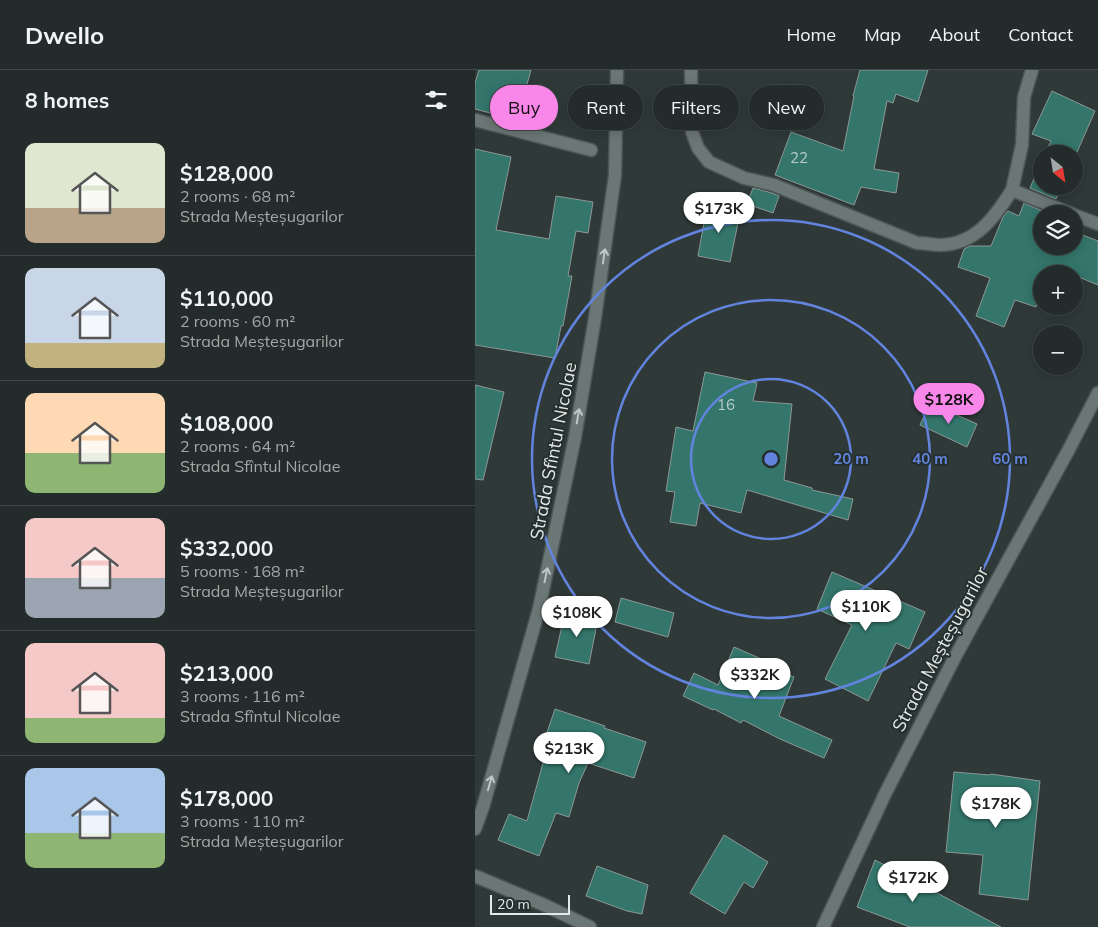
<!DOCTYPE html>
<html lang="en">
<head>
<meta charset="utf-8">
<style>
  :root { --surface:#232c2a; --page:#2b3432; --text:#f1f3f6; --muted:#a3a7a8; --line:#404847; --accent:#f987e9 }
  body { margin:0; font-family:Mulish,sans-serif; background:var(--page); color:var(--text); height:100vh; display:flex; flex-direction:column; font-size:19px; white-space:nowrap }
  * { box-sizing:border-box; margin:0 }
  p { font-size:16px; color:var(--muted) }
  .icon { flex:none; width:28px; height:28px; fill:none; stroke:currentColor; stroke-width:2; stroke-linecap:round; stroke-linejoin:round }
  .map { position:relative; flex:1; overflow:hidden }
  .details { display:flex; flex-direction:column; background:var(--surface); width:475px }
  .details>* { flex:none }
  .hud { position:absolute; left:15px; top:15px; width:475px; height:45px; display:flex; gap:10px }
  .needle { width:32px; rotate:150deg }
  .buttons { position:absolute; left:558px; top:75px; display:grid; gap:10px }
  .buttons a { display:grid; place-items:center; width:50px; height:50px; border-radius:50%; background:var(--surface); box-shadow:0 2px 12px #0003,0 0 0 1px var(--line); font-size:25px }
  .scale { position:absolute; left:15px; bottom:12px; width:80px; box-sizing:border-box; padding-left:5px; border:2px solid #e3e9e8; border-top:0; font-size:14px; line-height:18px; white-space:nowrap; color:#e3e9e8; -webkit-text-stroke:4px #25302e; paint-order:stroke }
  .price { position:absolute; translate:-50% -42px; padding:0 11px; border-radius:18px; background:#fff; color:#222; font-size:16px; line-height:32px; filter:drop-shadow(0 1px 2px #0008) }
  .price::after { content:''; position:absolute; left:50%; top:30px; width:15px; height:11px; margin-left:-8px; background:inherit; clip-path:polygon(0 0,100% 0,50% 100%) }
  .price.selected { background:var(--accent); color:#111 }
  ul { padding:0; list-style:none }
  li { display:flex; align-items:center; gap:15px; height:125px; padding:0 25px }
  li+li { border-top:1px solid var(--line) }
  li span { display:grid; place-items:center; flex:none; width:140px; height:100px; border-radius:10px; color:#555 }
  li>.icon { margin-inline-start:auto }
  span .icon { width:60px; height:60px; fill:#fffc; stroke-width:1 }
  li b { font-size:21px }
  h2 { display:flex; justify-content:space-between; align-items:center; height:60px; padding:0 25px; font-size:21px }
  .pill { padding:0 18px; border-radius:22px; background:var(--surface); box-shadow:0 2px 12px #0003,0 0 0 1px var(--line); font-size:18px; line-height:45px }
  .pill.selected { background:var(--accent); color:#111 }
  header { display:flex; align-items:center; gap:30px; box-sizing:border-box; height:70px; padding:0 25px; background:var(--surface); border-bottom:1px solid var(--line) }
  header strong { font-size:24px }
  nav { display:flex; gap:28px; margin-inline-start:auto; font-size:18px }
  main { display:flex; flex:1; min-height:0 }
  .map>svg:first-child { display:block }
</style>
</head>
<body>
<header>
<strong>Dwello</strong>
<nav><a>Home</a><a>Map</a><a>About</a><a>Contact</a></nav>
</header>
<main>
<section class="details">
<h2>8 homes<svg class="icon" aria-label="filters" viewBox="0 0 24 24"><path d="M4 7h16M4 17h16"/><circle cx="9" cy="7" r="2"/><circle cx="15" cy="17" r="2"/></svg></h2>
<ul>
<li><span style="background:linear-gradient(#dfe7d0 65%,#b9a48a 0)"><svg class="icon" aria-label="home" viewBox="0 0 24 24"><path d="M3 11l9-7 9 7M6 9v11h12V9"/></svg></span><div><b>$128,000</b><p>2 rooms · 68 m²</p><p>Strada Meșteșugarilor</p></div></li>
<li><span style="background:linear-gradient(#c9d6e8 75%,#c2b280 0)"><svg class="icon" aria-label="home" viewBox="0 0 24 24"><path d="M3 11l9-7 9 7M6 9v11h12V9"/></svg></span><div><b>$110,000</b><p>2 rooms · 60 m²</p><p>Strada Meșteșugarilor</p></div></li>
<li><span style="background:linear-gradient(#ffd9b3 60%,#8fb573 0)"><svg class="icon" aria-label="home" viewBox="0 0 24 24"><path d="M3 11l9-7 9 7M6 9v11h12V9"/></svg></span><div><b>$108,000</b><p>2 rooms · 64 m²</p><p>Strada Sfîntul Nicolae</p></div></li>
<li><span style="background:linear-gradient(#f6c9c9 60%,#9aa5b1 0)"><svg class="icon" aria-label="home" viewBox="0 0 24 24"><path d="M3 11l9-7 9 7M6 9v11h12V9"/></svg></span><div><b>$332,000</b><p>5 rooms · 168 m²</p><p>Strada Meșteșugarilor</p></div></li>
<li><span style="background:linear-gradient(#f6c9c9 75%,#8fb573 0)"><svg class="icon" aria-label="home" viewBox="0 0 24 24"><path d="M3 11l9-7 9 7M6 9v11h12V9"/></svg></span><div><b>$213,000</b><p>3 rooms · 116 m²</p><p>Strada Sfîntul Nicolae</p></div></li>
<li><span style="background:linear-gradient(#a9c7e8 65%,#8fb573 0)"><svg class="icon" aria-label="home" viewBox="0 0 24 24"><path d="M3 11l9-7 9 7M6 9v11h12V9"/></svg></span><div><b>$178,000</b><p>3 rooms · 110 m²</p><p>Strada Meșteșugarilor</p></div></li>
</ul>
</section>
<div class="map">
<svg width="623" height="857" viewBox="0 0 623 857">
  <rect width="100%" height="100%" fill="#2f3a38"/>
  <path fill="#34766c" stroke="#8b9896" d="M4,0h52l-14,50 -42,-11v-26z
    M385,0h68l-10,32 -22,-8 -3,9 -6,-2 -13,68 25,4 -3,20 -35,-6 -7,18 -79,-30 16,-43 52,19 11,-55h-1z
    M577,21l43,20 -21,48v-5h-29l6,-13 -19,-7z
    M0,79l36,8 -15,73 53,9 7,-43 37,6 -5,31 -12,-2 -8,45h4l-9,50h-2l-6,32 -80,-13z
    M566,92v24h21l-6,13 -26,-11z
    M278,118l19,5 7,3 -6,17 -26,-9z
    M549,133l25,11h-8v32h33v-20l2,1 -1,5 23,9v44l-24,-10v-1h-4l-21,-6 -2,6h-6v17l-5,16 -21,-7 -11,27 -28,-11 14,-38 -32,-11 6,-18 6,-3h21l12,-29 5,-6 11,5z
    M232,136l33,7 -10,49 -32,-6z
    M230,302l52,11 -4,18 39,3 -8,76 28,8v2l41,9 -5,21 -101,-30 -6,23 -41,-10 -4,23 -26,-4 5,-30 -9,-1 10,-64 17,4z
    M0,315l29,7 -21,88 -8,-1z
    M455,333l47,21 -10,23 -47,-22z
    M357,502l93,40 -16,37 -13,-6 -28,58 -43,-22 27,-54 -35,-16z
    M146,528l53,15 -6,24 -53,-15z
    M90,542l33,7 -9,45 -34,-7z
    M259,577l39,17 -1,4 22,9 -15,39 53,24 -8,18 -44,-19 -37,-19 -2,3 -27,-14 -1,1 -30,-14 11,-23 24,12z
    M80,639l50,17 -1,2 42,14 -12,36 -46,-15 -9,20 -10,34 -13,-4 -17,43 -41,-16 11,-26 18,7 19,-69 -5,-2z
    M479,702l36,3 1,-1 49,7 -12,119 -49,-6 4,-39 -37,-3z
    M249,765l44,27 -15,26 -9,-6 -19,32 -35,-21z
    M400,790l126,67h-91l-53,-20z
    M122,796l51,19 -6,29 -15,-3 -41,-15z"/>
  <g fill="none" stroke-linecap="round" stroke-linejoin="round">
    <g stroke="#4c5554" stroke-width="15">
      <path id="minor" d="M216,0l1,62 6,16 11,14 35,16 30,7 143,58c8,0 16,2 24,2 35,-1 54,-28 71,-55
        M557,0l-8,27 -2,48 -10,45 60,24
        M0,50l116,30
        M599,145l24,9
        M0,759l8,-22 56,-198 36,-172 20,-119 20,-143 2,-105
        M0,806l67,28 48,23
        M348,857l62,-133 70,-137 113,-206 30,-58"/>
    </g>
    <use href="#minor" stroke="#6b7775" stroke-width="12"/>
  </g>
  <defs><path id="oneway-shaft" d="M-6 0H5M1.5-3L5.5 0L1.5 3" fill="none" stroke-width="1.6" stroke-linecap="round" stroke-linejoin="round" transform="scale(1.25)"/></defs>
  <g stroke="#bfc7c6">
    <use href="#oneway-shaft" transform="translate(129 186) rotate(-82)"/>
    <use href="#oneway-shaft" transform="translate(103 346) rotate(-80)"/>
    <use href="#oneway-shaft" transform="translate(71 505) rotate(-78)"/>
    <use href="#oneway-shaft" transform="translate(15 713) rotate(-74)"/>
  </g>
  <g fill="none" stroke="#6284de" stroke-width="2.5">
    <circle cx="296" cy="389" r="80"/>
    <circle cx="296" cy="389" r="159"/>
    <circle cx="296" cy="389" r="239"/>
  </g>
  <g text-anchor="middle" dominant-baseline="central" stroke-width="4" stroke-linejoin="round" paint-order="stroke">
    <g font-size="15" fill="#b7ccc9">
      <text x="324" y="87">22</text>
      <text x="251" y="334">16</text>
    </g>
    <g font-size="18" fill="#e3e9e8" stroke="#25302e">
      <text transform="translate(78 381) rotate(-79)">Strada Sfîntul Nicolae</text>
      <text transform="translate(465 579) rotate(-62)">Strada Meșteșugarilor</text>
    </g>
  </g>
  <circle cx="296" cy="389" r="8" fill="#6284de" stroke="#25302e" stroke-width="2.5"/>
  <g font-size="15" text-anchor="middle" font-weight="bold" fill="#6284de" stroke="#25302e" stroke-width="4" stroke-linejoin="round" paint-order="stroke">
    <text x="376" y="394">20 m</text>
    <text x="455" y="394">40 m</text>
    <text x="535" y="394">60 m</text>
  </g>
</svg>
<div class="buttons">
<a><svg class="needle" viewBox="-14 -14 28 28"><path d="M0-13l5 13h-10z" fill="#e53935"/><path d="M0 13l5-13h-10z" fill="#a3a7a8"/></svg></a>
<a><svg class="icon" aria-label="layers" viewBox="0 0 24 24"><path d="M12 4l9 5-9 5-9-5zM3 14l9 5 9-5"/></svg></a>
<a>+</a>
<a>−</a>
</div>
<div class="scale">20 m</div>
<b class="price" style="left:244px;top:164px">$173K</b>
<b class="price selected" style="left:474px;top:355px">$128K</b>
<b class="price" style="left:391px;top:562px">$110K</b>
<b class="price" style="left:102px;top:568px">$108K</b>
<b class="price" style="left:280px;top:630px">$332K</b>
<b class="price" style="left:94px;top:704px">$213K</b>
<b class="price" style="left:521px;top:759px">$178K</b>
<b class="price" style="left:438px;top:833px">$172K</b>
<div class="hud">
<a class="pill selected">Buy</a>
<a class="pill">Rent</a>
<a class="pill">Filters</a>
<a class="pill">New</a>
</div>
</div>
</main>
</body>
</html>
